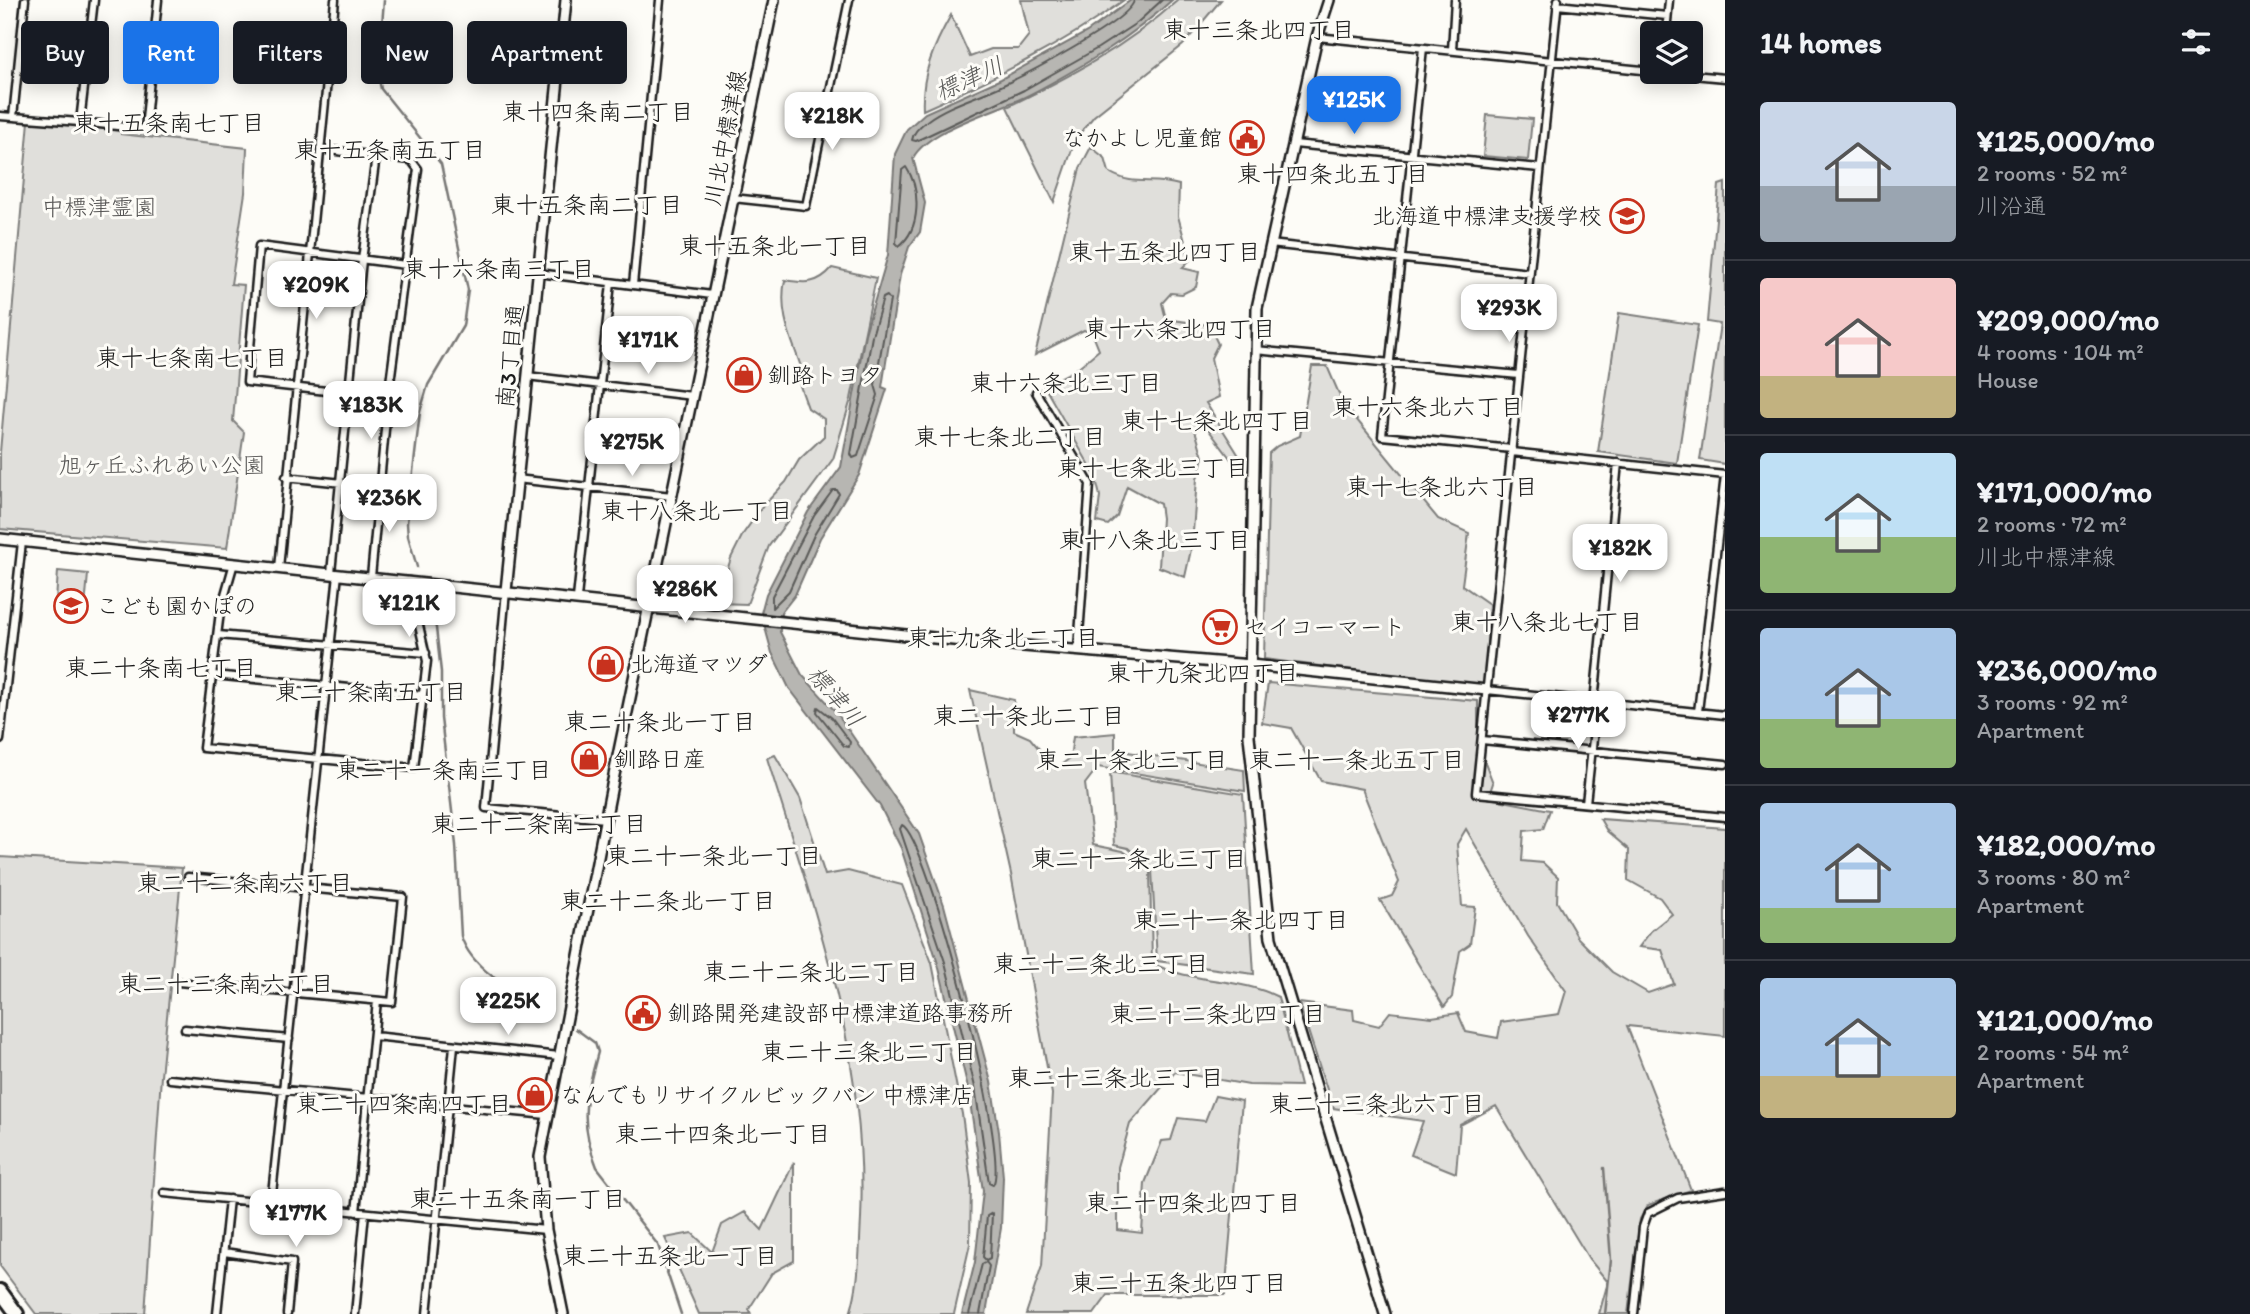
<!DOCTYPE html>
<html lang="en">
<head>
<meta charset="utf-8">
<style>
  :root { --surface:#171b24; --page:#242831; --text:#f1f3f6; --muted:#9ea1a6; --line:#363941; --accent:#1a73e8 }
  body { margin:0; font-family:Itim,"Klee One",sans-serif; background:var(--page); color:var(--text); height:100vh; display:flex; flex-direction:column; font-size:26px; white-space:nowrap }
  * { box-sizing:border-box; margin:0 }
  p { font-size:23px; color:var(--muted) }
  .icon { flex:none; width:38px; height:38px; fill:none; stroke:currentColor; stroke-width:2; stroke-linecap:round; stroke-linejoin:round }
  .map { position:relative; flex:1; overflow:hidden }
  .sheet { display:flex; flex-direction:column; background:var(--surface); width:525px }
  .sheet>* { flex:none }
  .guide { position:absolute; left:21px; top:21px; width:665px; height:63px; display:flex; gap:14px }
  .controls { position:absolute; left:1640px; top:21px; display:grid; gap:14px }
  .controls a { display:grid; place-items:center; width:63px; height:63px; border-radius:7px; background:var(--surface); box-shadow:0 4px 18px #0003; font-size:35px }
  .price { position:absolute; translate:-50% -60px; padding:0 16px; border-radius:14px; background:#fff; color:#222; font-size:23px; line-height:46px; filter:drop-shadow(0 2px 4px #0008) }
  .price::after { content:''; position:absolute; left:50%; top:42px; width:21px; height:16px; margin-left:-10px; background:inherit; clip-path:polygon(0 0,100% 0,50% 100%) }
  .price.current { background:var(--accent); color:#fff }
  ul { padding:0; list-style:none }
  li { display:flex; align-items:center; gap:21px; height:175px; padding:0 35px }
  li+li { border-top:2px solid var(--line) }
  li span { display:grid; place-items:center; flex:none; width:196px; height:140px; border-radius:7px; color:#555 }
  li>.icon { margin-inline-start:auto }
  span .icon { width:84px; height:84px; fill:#fffc; stroke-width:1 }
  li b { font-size:30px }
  h2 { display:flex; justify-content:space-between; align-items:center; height:84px; padding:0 35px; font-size:30px }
  .pill { padding:0 24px; border-radius:7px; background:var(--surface); box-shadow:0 4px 18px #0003; font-size:24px; line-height:63px }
  .pill.current { background:var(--accent); color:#fff }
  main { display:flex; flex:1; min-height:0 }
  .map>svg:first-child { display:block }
</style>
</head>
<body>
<main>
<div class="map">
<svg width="1725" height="1314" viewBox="0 0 1725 1314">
  <rect width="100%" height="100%" fill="#fdfcf7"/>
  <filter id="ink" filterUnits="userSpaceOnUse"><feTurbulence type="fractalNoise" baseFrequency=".0143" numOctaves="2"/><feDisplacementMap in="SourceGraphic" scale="14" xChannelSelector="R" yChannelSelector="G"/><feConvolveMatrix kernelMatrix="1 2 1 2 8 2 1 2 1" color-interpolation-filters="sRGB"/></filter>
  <g filter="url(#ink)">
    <path fill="#e0dfdb" stroke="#7e7e7c" stroke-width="2" d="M1021,0h103c-63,46 -130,78 -201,110 -2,-35 11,-65 28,-95l19,42 21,-8h27l11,-14z
      M1178,0h43l-38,45 -89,71 -18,22 -22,64 -47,-95c62,-30 119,-60 171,-107z
      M1487,115l45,4 -4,41 -45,-4z
      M29,121l92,7v6l126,14 -2,45 -14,91 13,1 -11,136 11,11 -17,116 -227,-19v-77z
      M1091,147l14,11 4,14c27,16 42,4 70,13l-1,31 12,44 -8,8 17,4 -3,15 -14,7 -11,-1 -9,10 4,16 43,6 9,19 -7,14 8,39 -13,6 37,59h-10l-28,-37 -10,5 8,27 -6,22 -5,66 -7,32 -26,-10 3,-49 -2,-14 -33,-18 -10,30 -9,9 -11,-3 3,-26 -5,-21 -51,-89 31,-16 24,-20 -6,-15 -9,-5 -49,25 45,-187z
      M1725,183v281l-25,-4 20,-136 -13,-2 12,-137z
      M832,268l44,10 -25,121 -18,60 -64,87 -22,58 -30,-1 14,-45 12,-24 20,-28 23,-24 13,-22 25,-24v-17l-16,-11 -9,-25 4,-10c-10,-32 -25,-58 -18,-93 21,4 33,4 47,-12z
      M1619,313l79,12 -21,138 -79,-11z
      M1312,366h15l16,37 95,116 31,14 -7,52 27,19 -4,83 -221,-28 5,-206 8,-7 23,-10z
      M58,571l30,3 -4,44 -29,-2z
      M1268,683l210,18v43l15,39 -5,15 62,12 -7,19 -19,2 -2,30 21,2 15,14 -1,25 21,36 34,34 36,21 26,-9 -12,-34 -23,-3 12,-16 21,-17 -12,-16 -32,-18 1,-30 -22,-19 -7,-12 125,9v208l-98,-10 64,164 -43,15 -8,14 -12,95h-29l9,-32 -19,-23 -93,-153 -36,19 -4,48 -45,-18 12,-34 -90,-13 -34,-105 54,7 1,10 25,6 11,-14 42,5 26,-4 8,19 32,6 3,-16 58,-8 7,-23 -38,-55 -62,-107 -9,15 5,62 13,1 -5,37 -10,7 -8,46 -8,10 -64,-107 12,-4 7,-14 -37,-93 -41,-8 -30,-53 -29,-5z
      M970,690l44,10v31l16,7 26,31 14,-11 3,-21 42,-4v17l129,20 1,21 -147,-24 -13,17 8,61 30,6 27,20 2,92c39,21 87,14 126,34l22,89 -51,-1 -74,-13 -45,52 -12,43v63l24,3 3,-50 17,-42 9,-1 7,-22 27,3 10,-25 27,5 -17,194h-117l-14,19h-68l16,-48 10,-172 -41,-220z
      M775,755l25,43 25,77 23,-4 54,14 30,78 30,151 9,69 -1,61 -16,70h-104c10,-31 9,-62 11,-95 7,-164 -46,-306 -94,-461z
      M1110,772l133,22 11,180 -97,-13 -5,-91 -24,-22 -14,-3z
      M0,857l182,11 -21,208 -16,238h-109l-36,-48z
      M794,1162v99l-22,12 -23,36 2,5h-52l-34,-76 27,-5 20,19 10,-27 23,-13 17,18z"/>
    <path fill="#b7b6b2" stroke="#797876" stroke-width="2" d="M1131,0h41c-42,39 -92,68 -143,95 -31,16 -100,33 -116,63l12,45 -5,29 -11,15 -9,28 -18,112 5,2 -28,86 -39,63 -25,57 -14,18 -1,19 22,43 35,38 82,121 25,71 47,177 8,50 4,45 -2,51 -15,86h-24l13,-52 8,-71 -15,-103 -30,-124 -37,-116 -21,-42 -91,-118 -17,-35 -11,-40 5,-19 42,-82 33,-45 24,-133 23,-79 7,-101 12,-25 18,-16 76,-34 86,-47z"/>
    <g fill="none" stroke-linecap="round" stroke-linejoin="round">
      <path stroke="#5a5a58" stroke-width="2" d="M1134,0c-2,20 -111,76 -133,86 -23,11 -53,19 -73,34 -7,5 -15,12 -16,20l4,1 108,-51 74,-42 40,-26 24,-22
        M906,167c15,22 15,62 -7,79l-3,-3 6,-73z
        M887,296l3,4 -15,85 3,10 -20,61 -5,2 -2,-4 21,-118 11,-38z
        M833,490h4l2,4 -25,41 -25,56 -17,17v-12l42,-80z
        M818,707l14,11 18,24 -1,5 -5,-1 -27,-34z
        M902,825c26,11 109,333 91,360l-4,-2 -14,-96 -30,-125 -45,-133z
        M992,1213l-2,45 -4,2 -3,-3 4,-41z
        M969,1314l13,-50 4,-2 3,4 -9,48"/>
      <path stroke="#797876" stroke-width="2.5" d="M384,0l-6,75 3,14 60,75 27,126 -5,36 -35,59 -8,27 -13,111 1,13 9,31
        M427,595l9,33 5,44v46l15,127 5,91c11,36 59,58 90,76
        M576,1029l19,14 3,9c-12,46 -20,68 -1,115l61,78 23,69
        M1604,1168l7,92 -6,54"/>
      <g stroke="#1c1c1c" stroke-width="11">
        <path id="street" d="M1558,0l-82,793 249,24
          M1557,5l110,11
          M1666,33l3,-33
          M1317,37l335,34
          M1423,48l-41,388 130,13
          M1452,50l3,-50
          M1660,72l65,6
          M0,116l80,6 14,-122
          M13,117l12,-117
          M80,122l65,7 13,-129
          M1294,144l246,24
          M320,149l91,11 7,9 -30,229 -17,179
          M733,198l73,8 43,-206
          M1270,244l260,29
          M538,273l174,22
          M633,285l27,-285
          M1255,350l264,25
          M527,376l165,20
          M1036,392l54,92 -12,165
          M388,398l-141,-16 12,-136 147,19
          M1512,452l213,23 -27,237
          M286,477l94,10
          M516,479l156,17
          M234,563l-14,49 -17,136 211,20 13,-107 -18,-80
          M279,568l56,-568
          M331,573l31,-313 14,-104
          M506,591l-20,217 120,11
          M577,598l34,-315
          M218,635l208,18
          M213,675l210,20
          M1487,690l238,25
          M1594,702l24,-239
          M0,740l22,-198
          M1482,740l243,24
          M1586,803l11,-101
          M178,982l214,20 11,-105 -215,-20
          M185,1029l104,10
          M374,1036l185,20
          M170,1079l377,36
          M164,1193l382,37
          M271,1203l67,-629
          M356,1212l21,-211
          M224,1252l68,10 -5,52
          M217,1314l12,-115
          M355,1314l10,-101
          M427,1314l27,-268
          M1634,1314l9,-87 5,-14 30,-15 47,-7"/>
      </g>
      <g stroke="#1c1c1c" stroke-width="14">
        <path id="secondary" d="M1329,0l-12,37 -60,271 -8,428 22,202 114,376
          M0,539l953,101 298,25 236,25
          M506,591l60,-591
          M563,1314l-17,-84 -6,-73 72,-372 162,-785"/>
      </g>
      <g stroke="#1c1c1c" stroke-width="18">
        <path id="highway" d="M0,1291l17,23"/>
      </g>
      <use href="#street" stroke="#fdfcf7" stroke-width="6"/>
      <use href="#secondary" stroke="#fdfcf7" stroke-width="9"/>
      <use href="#highway" stroke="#fdfcf7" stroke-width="12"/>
    </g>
  </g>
  <defs>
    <g id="civic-ring" transform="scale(1.75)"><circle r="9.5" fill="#fdfcf7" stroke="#c8321e" stroke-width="1.5"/><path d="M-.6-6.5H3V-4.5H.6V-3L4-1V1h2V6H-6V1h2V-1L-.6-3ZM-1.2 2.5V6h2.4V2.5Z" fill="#c8321e"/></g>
    <g id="school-ring" transform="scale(1.75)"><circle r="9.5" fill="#fdfcf7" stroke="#c8321e" stroke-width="1.5"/><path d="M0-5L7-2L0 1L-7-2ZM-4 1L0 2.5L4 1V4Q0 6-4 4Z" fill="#c8321e"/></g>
    <g id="shop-ring" transform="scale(1.75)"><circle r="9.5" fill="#fdfcf7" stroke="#c8321e" stroke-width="1.5"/><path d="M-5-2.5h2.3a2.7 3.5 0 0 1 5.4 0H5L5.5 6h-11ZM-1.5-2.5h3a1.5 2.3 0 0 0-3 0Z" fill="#c8321e"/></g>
    <g id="supermarket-ring" transform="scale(1.75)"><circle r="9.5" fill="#fdfcf7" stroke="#c8321e" stroke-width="1.5"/><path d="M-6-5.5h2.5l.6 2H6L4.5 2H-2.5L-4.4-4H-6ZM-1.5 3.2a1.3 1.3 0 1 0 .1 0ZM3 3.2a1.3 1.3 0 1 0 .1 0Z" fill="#c8321e"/></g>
  </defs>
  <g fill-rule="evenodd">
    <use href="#civic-ring" x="1247" y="138"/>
    <use href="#school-ring" x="1627" y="216"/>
    <use href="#shop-ring" x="744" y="375"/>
    <use href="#school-ring" x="71" y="606"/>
    <use href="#supermarket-ring" x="1220" y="627"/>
    <use href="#shop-ring" x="606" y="664"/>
    <use href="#shop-ring" x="589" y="759"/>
    <use href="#civic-ring" x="643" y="1013"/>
    <use href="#shop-ring" x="535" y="1095"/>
  </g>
  <g text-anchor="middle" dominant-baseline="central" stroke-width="6" stroke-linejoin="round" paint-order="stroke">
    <g font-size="23" fill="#1c1c1c" stroke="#fdfcf7">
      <text transform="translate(725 138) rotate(-79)">川北中標津線</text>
      <text transform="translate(510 356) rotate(-84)">南3丁目通</text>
    </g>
    <g font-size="23" fill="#1c1c1c" stroke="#fdfcf7" text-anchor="start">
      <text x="1222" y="138" text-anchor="end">なかよし児童館</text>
      <text x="1602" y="216" text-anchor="end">北海道中標津支援学校</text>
      <text x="768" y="375">釧路トヨタ</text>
      <text x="96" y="606">こども園かぽの</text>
      <text x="1244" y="627">セイコーマート</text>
      <text x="630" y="664">北海道マツダ</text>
      <text x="614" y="759">釧路日産</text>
      <text x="668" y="1013">釧路開発建設部中標津道路事務所</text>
      <text x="560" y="1095">なんでもリサイクルビックバン 中標津店</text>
    </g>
    <g font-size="23" fill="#575655" stroke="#fdfcf7">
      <text x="99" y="207">中標津霊園</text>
      <text x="162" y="465">旭ヶ丘ふれあい公園</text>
    </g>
    <g font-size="24" fill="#1c1c1c" stroke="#fdfcf7">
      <text x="1259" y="29">東十三条北四丁目</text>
      <text x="598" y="111">東十四条南二丁目</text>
      <text x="169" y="122">東十五条南七丁目</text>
      <text x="390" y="149">東十五条南五丁目</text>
      <text x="1333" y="173">東十四条北五丁目</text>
      <text x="587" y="204">東十五条南二丁目</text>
      <text x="775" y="245">東十五条北一丁目</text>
      <text x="1165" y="251">東十五条北四丁目</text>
      <text x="499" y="268">東十六条南三丁目</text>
      <text x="1180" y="328">東十六条北四丁目</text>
      <text x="192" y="357">東十七条南七丁目</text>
      <text x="1066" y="382">東十六条北三丁目</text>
      <text x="1428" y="406">東十六条北六丁目</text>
      <text x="1217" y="420">東十七条北四丁目</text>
      <text x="1010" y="436">東十七条北二丁目</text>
      <text x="1153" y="467">東十七条北三丁目</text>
      <text x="1442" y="486">東十七条北六丁目</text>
      <text x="697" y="510">東十八条北一丁目</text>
      <text x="1155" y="539">東十八条北三丁目</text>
      <text x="1547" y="621">東十八条北七丁目</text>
      <text x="1003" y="637">東十九条北二丁目</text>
      <text x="161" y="667">東二十条南七丁目</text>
      <text x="1203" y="672">東十九条北四丁目</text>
      <text x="371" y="691">東二十条南五丁目</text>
      <text x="1029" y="715">東二十条北二丁目</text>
      <text x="660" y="721">東二十条北一丁目</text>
      <text x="1132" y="759">東二十条北三丁目</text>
      <text x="1357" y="759">東二十一条北五丁目</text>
      <text x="444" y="769">東二十一条南三丁目</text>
      <text x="539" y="823">東二十二条南二丁目</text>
      <text x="714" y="855">東二十一条北一丁目</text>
      <text x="1139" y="858">東二十一条北三丁目</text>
      <text x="245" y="882">東二十二条南六丁目</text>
      <text x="668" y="900">東二十二条北一丁目</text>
      <text x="1241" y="919">東二十一条北四丁目</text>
      <text x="1101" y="963">東二十二条北三丁目</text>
      <text x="811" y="971">東二十二条北二丁目</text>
      <text x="226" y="983">東二十三条南六丁目</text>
      <text x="1218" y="1013">東二十二条北四丁目</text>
      <text x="869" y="1051">東二十三条北二丁目</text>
      <text x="1116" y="1077">東二十三条北三丁目</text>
      <text x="404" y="1103">東二十四条南四丁目</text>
      <text x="1377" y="1103">東二十三条北六丁目</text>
      <text x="723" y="1133">東二十四条北一丁目</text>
      <text x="518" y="1198">東二十五条南一丁目</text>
      <text x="1193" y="1202">東二十四条北四丁目</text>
      <text x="670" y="1255">東二十五条北一丁目</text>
      <text x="1179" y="1282">東二十五条北四丁目</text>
    </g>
    <g font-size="24" font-style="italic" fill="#5a5a58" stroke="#fdfcf7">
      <text transform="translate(969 78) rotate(-24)">標津川</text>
      <text transform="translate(836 696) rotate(49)">標津川</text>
    </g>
  </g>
</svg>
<div class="controls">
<a><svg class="icon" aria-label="layers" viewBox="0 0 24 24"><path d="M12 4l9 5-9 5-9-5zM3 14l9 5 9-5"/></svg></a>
</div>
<b class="price current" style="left:1354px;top:136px">¥125K</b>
<b class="price" style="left:832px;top:152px">¥218K</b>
<b class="price" style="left:316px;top:321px">¥209K</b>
<b class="price" style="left:1509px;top:344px">¥293K</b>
<b class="price" style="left:648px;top:376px">¥171K</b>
<b class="price" style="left:371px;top:441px">¥183K</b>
<b class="price" style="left:632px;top:478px">¥275K</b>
<b class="price" style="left:389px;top:534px">¥236K</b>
<b class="price" style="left:1620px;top:584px">¥182K</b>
<b class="price" style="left:685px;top:625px">¥286K</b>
<b class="price" style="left:409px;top:639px">¥121K</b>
<b class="price" style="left:1578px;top:751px">¥277K</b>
<b class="price" style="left:508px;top:1037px">¥225K</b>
<b class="price" style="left:296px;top:1249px">¥177K</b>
<div class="guide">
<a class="pill">Buy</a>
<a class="pill current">Rent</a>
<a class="pill">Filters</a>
<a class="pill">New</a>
<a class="pill">Apartment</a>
</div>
</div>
<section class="sheet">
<h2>14 homes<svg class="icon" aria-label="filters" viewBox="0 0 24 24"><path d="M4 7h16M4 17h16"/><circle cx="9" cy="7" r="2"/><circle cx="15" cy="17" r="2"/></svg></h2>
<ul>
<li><span style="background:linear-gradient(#c9d6e8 60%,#9aa5b1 0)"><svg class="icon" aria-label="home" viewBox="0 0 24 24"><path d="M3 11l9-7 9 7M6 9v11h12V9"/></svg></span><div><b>¥125,000/mo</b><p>2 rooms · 52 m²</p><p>川沿通</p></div></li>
<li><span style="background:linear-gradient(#f6c9c9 70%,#c2b280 0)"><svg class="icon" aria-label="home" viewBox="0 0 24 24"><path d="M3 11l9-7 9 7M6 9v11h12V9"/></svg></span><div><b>¥209,000/mo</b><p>4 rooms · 104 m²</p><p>House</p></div></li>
<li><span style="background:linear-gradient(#bfe0f5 60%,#8fb573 0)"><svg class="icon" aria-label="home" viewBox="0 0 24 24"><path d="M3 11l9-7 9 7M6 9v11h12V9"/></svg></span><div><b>¥171,000/mo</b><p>2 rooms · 72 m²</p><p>川北中標津線</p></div></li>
<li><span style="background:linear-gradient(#a9c7e8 65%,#8fb573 0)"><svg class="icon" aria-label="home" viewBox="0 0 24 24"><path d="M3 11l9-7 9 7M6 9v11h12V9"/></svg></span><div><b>¥236,000/mo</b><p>3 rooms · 92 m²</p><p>Apartment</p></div></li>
<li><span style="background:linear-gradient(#a9c7e8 75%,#8fb573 0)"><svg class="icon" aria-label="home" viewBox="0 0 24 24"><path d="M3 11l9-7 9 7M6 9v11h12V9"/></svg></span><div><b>¥182,000/mo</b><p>3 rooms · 80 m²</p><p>Apartment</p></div></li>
<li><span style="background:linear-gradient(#a9c7e8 70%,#c2b280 0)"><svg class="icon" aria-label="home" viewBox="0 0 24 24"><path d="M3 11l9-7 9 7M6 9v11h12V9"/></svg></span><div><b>¥121,000/mo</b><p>2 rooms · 54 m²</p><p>Apartment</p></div></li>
</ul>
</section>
</main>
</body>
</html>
